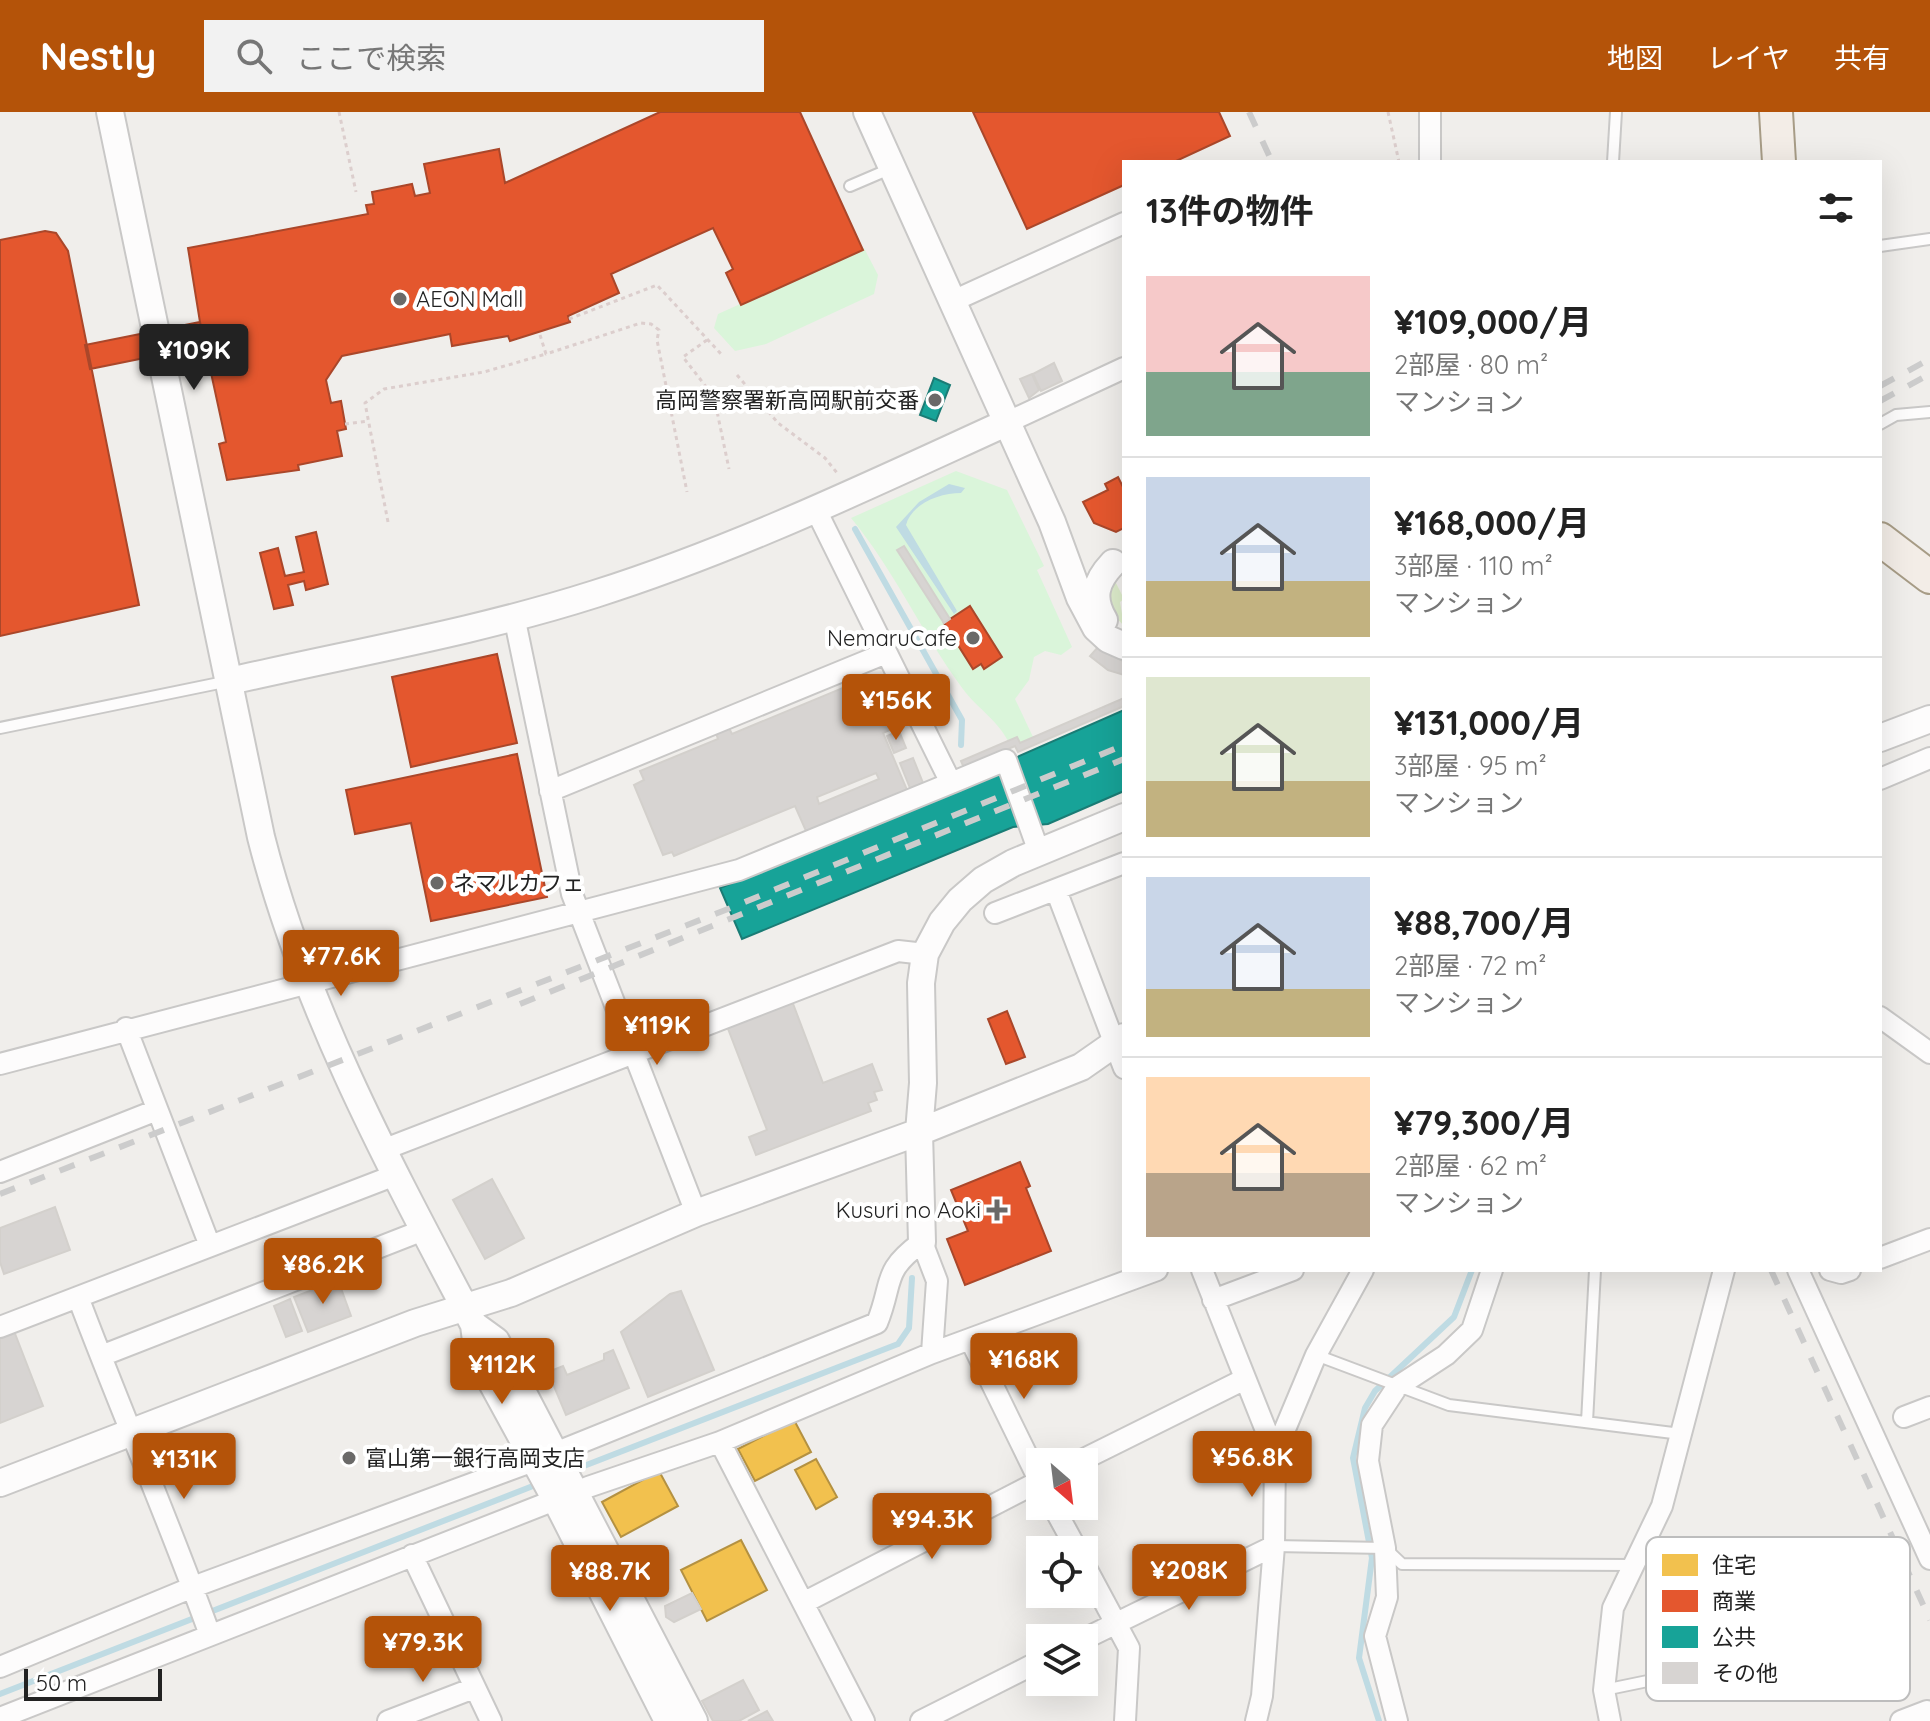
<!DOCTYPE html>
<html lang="ja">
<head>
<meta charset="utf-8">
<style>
  :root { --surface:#fff; --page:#f2f2f2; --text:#222; --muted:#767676; --line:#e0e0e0; --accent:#b45309 }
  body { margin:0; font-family:Quicksand,"Noto Sans JP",sans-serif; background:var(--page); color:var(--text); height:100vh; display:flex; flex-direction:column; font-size:30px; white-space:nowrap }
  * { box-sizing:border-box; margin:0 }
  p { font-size:26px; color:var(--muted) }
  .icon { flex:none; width:44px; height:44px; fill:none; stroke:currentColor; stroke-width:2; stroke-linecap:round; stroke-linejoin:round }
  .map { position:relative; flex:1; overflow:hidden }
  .details { position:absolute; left:1122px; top:48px; width:760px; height:1112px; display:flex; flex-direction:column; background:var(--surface); border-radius:0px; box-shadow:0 8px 32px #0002 }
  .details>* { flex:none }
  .needle { width:52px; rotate:152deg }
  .tools { position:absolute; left:1026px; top:1336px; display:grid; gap:16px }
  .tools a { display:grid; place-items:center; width:72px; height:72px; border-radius:0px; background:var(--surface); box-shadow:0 8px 32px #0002; font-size:40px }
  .scale { position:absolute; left:24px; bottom:20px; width:138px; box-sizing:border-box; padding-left:8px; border:4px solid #222; border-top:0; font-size:22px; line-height:28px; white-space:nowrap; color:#222; -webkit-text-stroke:6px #fff; paint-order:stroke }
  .price { position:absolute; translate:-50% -68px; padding:0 18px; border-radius:8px; background:var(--accent); color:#fff; font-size:26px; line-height:52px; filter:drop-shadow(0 2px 4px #0008) }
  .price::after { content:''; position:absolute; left:50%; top:48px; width:24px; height:18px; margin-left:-12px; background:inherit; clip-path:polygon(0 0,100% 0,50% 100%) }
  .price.current { background:#222; color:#fff }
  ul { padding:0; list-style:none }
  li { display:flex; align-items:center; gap:24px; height:200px; padding:0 24px }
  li+li { border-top:2px solid var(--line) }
  li span { display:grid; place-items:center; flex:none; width:224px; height:160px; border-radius:0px; color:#555 }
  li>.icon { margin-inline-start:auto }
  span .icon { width:96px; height:96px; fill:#fffc; stroke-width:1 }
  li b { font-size:34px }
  h2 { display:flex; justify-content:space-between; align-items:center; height:96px; padding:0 24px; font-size:34px }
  header { display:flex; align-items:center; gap:48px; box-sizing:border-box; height:112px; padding:0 40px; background:var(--accent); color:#fff }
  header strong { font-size:38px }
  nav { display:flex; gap:44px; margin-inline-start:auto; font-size:28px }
  .search { width:560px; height:72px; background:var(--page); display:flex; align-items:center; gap:20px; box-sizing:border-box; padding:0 28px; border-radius:0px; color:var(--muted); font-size:30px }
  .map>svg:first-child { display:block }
</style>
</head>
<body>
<header>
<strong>Nestly</strong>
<div class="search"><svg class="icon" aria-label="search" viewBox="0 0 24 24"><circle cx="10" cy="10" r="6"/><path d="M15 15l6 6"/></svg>ここで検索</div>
<nav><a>地図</a><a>レイヤ</a><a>共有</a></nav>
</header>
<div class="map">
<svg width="1930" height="1609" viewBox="0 0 1930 1609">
  <rect width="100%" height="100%" fill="#f0eeeb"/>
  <path fill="#ddeccb" d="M1114,467l10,20 -4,3 4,24 -12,-13 -6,-25z"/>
  <path fill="#daf5da" d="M864,136l14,27 -4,19 -108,50 -31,7 -21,-23 4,-14z
    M956,359l51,19 37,76 -7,4 35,77 -11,8 -16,-4 -11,6 -5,23 -14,19 18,38 -13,6 -12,-2c-12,-23 -34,-35 -48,-56 -39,-54 -66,-115 -109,-167z"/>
  <path fill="#bfdbe3" d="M949,372l16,4 -4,5c-21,0 -49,10 -55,32l51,86 -3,3 -58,-87 23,-25z"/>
  <path fill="#f2c14e" stroke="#b49141" stroke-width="2" d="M794,1308l17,32 -56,29 -17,-32z
    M816,1347l21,38 -21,12 -21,-39z
    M659,1359l19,35 -57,31 -19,-35z
    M741,1428l26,50 -60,31 -26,-51z"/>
  <path fill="#e4572e" stroke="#aa472a" stroke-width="2" d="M660,0h140l63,138 -122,55 -15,-32 7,-4 -20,-41 -102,46 8,19 -51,23 2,6 -60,19 -2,-5 -56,10 -2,-12 -108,22 -16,24 5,23 10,-2 5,28 -9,2 5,25 -44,9 1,5 -72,10 -8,-36 7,-2 -26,-120 -12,-74 180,-34 -2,-9 8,-1 -2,-12 40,-8 3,12 15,-3 -6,-29 75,-15 6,34z
    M973,0h246l11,24 -56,26h-50v23l-97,44z
    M45,119l11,2 12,18 71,354 -139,31v-396z
    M200,210l4,24 -114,23 -5,-24z
    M1118,365l6,12v39l-8,4 -22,-9 -11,-21 25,-12 -3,-6z
    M316,420l12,52 -22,6 -2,-9 -16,4 5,20 -19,4 -14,-56 18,-5 7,28 19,-4 -8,-35z
    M970,494l32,51 -18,12 -3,-5 -8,5 -29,-46z
    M497,542l20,89 -106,24 -19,-90z
    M517,642l30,143 -116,24 -20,-98 -56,11 -9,-44z
    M1007,899l18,46 -19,7 -18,-45z
    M1020,1050l10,24 -4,2 25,63 -86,34 -18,-46 21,-8 -17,-41z"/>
  <path fill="#17a398" stroke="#1a7c75" stroke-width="2" d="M934,266l16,7 -14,36 -16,-6z
    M1124,598v81l-76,33 -35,3 -271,112 -22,-51 273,-111 26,-21z"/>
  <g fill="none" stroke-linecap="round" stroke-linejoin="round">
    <path stroke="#bfdbe3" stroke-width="6" d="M855,417l107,191 -1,25
      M571,1359l327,-127 11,-16 3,-50
      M0,1582l538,-210
      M1379,1609l-20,-63 13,-100 -19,-100 12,-50 10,-17 79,-74 18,-47"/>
  </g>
  <path fill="#d7d4d2" stroke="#d3d0cc" stroke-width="2" fill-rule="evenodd" d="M1054,251l8,18 -21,10 -8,-17z
    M1032,262l7,16 -10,8 -9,-19z
    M904,434l46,73 -6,4 -47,-73z
    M1098,535l26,15v13l-16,-5 -18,-14z
    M862,568l5,10 10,-4 17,42 -11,5 24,57 -101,41 -11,-25 -121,50 -2,-4 -9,3 -29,-70 10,-5 -4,-9 78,-32 -2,-6 13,-5 3,6zM876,661l3,6 -60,25 -2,-7z
    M1124,586v8l-106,46 -3,-6 -51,22 -3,-7 56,-24 3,6z
    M899,619l7,17 -12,5 -7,-17z
    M913,646l10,25 -13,5 -10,-25z
    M792,889l31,82 49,-19 10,26 -8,2 3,8 -9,3 3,8 -115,44 -7,-18 18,-7 -40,-104z
    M492,1067l32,59 -39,21 -32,-59z
    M55,1095l15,43 -66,24 -4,-12v-34z
    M338,1168l13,36 -43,16 -14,-35z
    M681,1179l33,79 -66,27 -27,-65 49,-38z
    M290,1187l12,32 -16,6 -12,-31z
    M14,1219l29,75 -43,17v-86z
    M613,1238l16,38 -63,27 -18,-43 15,-6 4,9 37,-15v-6z
    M692,1481l9,16 -27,13 -8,-5 -1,-11z
    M743,1568l16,30 -20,11h-26l-11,-20z
    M767,1599l6,10h-25z"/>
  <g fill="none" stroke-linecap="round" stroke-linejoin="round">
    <g stroke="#c9c8c7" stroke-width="14">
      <path id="service" d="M1613,50l3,-50
        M850,74l42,-18
        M1880,134l50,-7
        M1880,312l16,-9 34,-3
        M0,616l229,-47
        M1316,1243l133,50 232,29
        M1587,1310l8,-152
        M1274,1434l111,2 17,16 231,1
        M1604,1578l63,-13 149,-116"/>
    </g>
    <g stroke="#c9c8c7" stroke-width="24">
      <path id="minor" d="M1430,50v-50
        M953,189l171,-78
        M1008,310l116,-54
        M514,504l58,278 124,319
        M1880,667l50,-21
        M951,671l55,-23 33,92
        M550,679l336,-138
        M1056,778l68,178
        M995,801l129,-50
        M1880,905l50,36
        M126,916l84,218
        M0,952l739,-194 212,-87 -135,-273
        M385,1037l513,-198 27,3
        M0,1060l157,-62
        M1880,1146l50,-19
        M1202,1158l73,183
        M1798,1158l132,289
        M1830,1158l11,3 9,-3
        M78,1185c43,114 91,224 132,338
        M1213,1188l80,-30
        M0,1215l398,-153
        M970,1227l70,143
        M101,1244l325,-127
        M1904,1305l26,-10
        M720,1330l144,279
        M1078,1350l165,-82
        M1053,1394l24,44
        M412,1443l79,166
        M1084,1452l45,84 -4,73
        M805,1490l235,-121
        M1084,1527l190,-93
        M0,1555l193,-80 362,-134 322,-130c17,-42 4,-51 45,-81l15,39 -5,72
        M0,1606l588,-231 132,-45 212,-89 225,-83
        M388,1609l86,-33
        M921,1609l119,-60
        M1256,1609l6,-25 12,-150 1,-93 41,-98 47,-85
        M1397,1609l-22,-85 12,-39 -2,-49 -17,-87 4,-36 25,-38 49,-32 26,-25 20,-60
        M1610,1609l-6,-31 9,-82 49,-102 62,-236
        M1901,1609l26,-10 3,6"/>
    </g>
    <g stroke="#c9c8c7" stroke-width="30">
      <path id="tertiary" d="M110,0l151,725c44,173 130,331 213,488l4,32 78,143 112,221
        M867,0l185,410 28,76 16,30 12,11 16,7
        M1104,508c-13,-22 -9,-38 9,-57
        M230,569c122,-28 246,-49 365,-87 142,-45 277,-110 413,-172
        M1880,626l50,-19
        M922,1130l-3,-110 4,-49 -2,-100 4,-29 17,-32 18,-22 23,-20 30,-17 111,-46
        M474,1213l22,16 198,380
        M0,1371l415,-160 96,-30 185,-80 223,-81 162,-65 43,-30"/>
    </g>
    <g stroke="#a79c86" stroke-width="36">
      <path id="primary" d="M1776,0l3,50
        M1880,427l50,38"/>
    </g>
    <path stroke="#dccecd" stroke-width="3" stroke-dasharray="4 4" stroke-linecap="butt" d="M339,0l17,80
      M1388,0l11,50
      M569,207l88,-34 65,70
      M540,223l6,19 95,-31 10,1 8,6 -2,10 30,152
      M707,228l-24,17 31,40 15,72
      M737,263l41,48 47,35 13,16
      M345,312l23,-3
      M388,410l-23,-119 19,-14 100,-17 62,-18"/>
    <use href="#service" stroke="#fdfcfc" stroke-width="10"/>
    <use href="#minor" stroke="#fdfcfc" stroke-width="20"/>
    <use href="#tertiary" stroke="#fdfcfc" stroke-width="26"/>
    <use href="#primary" stroke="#f3ede7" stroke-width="32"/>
    <path stroke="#ccc" stroke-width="6" stroke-dasharray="16 16" stroke-linecap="butt" d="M1249,0l23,50
      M1880,274l50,-27
      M1880,289l50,-27
      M520,892l604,-245
      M0,1082l728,-285 396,-164
      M1771,1158l159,350"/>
  </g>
  <g fill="#6a6968" stroke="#fff" stroke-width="3">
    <circle cx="400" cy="187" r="8"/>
    <circle cx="935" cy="288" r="8"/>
    <circle cx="973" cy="526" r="8"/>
    <circle cx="437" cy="771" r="8"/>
    <path d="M993 1086h8v8h8v8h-8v8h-8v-8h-8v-8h8z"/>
    <circle cx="349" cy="1346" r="8"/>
  </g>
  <g text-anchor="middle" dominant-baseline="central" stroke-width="8" stroke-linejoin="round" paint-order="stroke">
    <g font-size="22" fill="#222" stroke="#fff" text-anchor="start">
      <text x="416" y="187">AEON Mall</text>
      <text x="919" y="288" text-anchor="end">高岡警察署新高岡駅前交番</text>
      <text x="957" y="526" text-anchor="end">NemaruCafe</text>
      <text x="453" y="771">ネマルカフェ</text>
      <text x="981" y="1098" text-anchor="end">Kusuri no Aoki</text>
      <text x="365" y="1346">富山第一銀行高岡支店</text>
    </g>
  </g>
  <rect x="1646" y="1425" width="264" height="164" rx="12" fill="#fff" stroke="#bdbdbd" stroke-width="2"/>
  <rect x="1662" y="1442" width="36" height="22" fill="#f2c14e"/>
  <rect x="1662" y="1478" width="36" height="22" fill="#e4572e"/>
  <rect x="1662" y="1514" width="36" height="22" fill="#17a398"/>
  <rect x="1662" y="1550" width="36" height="22" fill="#d7d4d2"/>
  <g font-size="22" fill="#222">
    <text x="1712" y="1461">住宅</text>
    <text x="1712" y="1497">商業</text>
    <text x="1712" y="1533">公共</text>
    <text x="1712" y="1569">その他</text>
  </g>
</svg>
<div class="tools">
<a><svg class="needle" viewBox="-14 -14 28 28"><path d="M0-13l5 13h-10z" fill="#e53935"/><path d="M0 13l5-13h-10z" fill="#767676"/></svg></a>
<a><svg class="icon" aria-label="locate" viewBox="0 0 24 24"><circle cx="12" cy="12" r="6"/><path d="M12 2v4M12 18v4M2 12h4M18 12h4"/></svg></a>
<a><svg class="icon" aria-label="layers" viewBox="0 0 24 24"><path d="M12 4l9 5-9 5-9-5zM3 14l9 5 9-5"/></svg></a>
</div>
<div class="scale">50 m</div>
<b class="price current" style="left:194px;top:280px">¥109K</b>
<b class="price" style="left:896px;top:630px">¥156K</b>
<b class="price" style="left:341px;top:886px">¥77.6K</b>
<b class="price" style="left:657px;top:955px">¥119K</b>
<b class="price" style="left:323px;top:1194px">¥86.2K</b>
<b class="price" style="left:1024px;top:1289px">¥168K</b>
<b class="price" style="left:502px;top:1294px">¥112K</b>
<b class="price" style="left:1252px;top:1387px">¥56.8K</b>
<b class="price" style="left:184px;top:1389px">¥131K</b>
<b class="price" style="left:932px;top:1449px">¥94.3K</b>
<b class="price" style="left:1189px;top:1500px">¥208K</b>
<b class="price" style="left:610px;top:1501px">¥88.7K</b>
<b class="price" style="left:423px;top:1572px">¥79.3K</b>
<section class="details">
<h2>13件の物件<svg class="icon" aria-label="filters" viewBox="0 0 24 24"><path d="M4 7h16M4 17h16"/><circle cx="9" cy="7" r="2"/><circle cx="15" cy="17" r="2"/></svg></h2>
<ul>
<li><span style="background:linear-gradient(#f6c9c9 60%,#7fa58c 0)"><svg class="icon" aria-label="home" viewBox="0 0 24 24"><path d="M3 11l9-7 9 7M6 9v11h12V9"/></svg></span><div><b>¥109,000/月</b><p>2部屋 · 80 m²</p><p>マンション</p></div></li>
<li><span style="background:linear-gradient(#c9d6e8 65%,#c2b280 0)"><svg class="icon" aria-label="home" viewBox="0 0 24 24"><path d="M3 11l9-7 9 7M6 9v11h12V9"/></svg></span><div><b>¥168,000/月</b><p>3部屋 · 110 m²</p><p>マンション</p></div></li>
<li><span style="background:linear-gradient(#dfe7d0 65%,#c2b280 0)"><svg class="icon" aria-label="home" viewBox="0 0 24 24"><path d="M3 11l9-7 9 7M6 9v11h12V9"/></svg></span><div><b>¥131,000/月</b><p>3部屋 · 95 m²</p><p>マンション</p></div></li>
<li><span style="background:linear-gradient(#c9d6e8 70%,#c2b280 0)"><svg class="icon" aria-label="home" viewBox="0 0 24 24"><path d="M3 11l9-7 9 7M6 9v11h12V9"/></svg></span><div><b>¥88,700/月</b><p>2部屋 · 72 m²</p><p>マンション</p></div></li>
<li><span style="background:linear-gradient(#ffd9b3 60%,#b9a48a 0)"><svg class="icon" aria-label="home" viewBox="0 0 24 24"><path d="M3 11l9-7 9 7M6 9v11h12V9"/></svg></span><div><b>¥79,300/月</b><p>2部屋 · 62 m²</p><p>マンション</p></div></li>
</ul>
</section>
</div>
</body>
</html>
